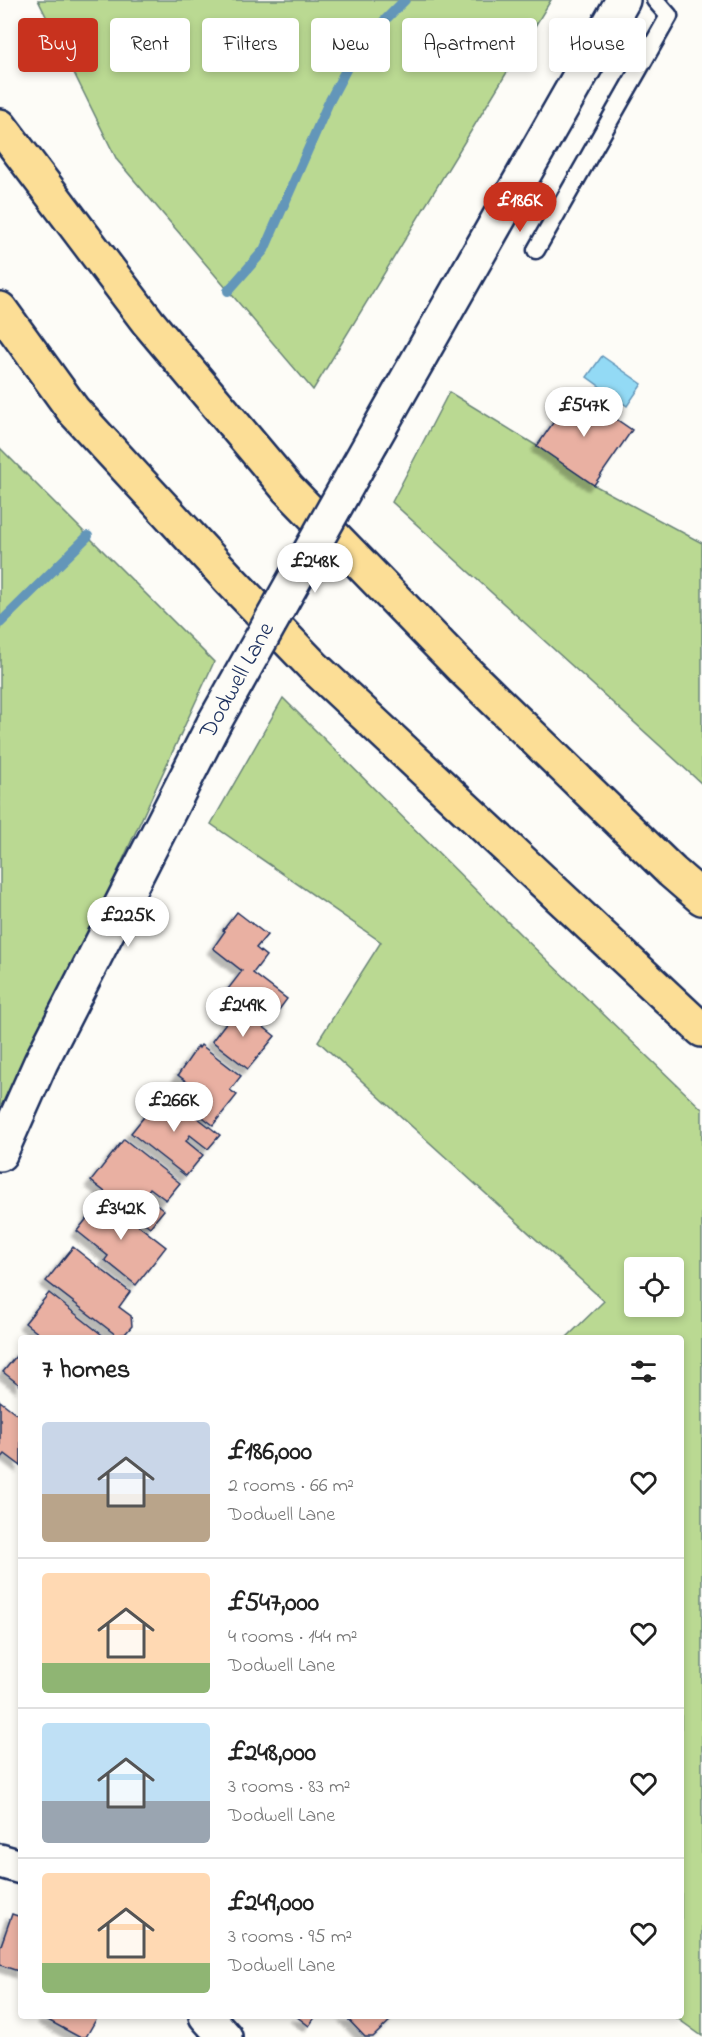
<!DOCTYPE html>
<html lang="en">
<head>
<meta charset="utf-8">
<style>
  :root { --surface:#fff; --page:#f2f2f2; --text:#222; --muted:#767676; --line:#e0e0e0; --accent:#c8321e }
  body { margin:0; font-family:"Indie Flower",sans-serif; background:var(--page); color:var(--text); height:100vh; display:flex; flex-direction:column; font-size:22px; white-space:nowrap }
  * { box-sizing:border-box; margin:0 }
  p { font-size:20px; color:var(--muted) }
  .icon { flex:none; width:33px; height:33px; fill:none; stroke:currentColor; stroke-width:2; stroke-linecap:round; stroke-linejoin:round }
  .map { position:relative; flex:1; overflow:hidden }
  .sheet { position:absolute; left:18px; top:1335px; width:666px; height:684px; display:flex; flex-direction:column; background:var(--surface); border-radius:6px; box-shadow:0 3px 9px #0003 }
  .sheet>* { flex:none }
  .top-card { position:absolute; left:18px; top:18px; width:666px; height:54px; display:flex; gap:12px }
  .controls { position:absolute; left:624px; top:1257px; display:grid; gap:12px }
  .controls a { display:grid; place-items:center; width:60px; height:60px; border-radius:6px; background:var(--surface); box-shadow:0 3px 9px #0003; font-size:30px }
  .price { position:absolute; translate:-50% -51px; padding:0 14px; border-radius:21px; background:#fff; color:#222; font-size:20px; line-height:39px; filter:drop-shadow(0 2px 3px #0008) }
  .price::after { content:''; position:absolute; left:50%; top:36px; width:18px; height:14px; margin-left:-9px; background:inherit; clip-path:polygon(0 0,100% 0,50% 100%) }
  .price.selected { background:var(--accent); color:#fff }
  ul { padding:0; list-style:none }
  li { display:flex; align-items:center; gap:18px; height:150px; padding:0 24px }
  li+li { border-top:2px solid var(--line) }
  li span { display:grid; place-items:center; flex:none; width:168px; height:120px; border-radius:6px; color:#555 }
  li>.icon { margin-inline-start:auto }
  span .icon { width:72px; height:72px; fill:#fffc; stroke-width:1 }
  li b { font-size:26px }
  h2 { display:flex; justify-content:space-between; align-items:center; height:72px; padding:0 24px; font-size:26px }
  .pill { padding:0 21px; border-radius:6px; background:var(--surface); box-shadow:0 3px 9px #0003; font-size:21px; line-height:54px }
  .pill.selected { background:var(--accent); color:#fff }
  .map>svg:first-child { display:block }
</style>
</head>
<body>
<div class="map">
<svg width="702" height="2037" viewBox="0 0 702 2037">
  <defs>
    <filter id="shadow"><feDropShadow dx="-5.5" dy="5.5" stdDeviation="1.5" flood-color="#0004"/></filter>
  </defs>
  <rect width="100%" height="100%" fill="#fdfcf7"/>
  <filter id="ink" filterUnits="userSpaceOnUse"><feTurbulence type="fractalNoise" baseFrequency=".0167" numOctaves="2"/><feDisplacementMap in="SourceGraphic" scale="12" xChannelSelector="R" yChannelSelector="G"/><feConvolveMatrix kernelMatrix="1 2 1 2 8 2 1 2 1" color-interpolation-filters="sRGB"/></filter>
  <g filter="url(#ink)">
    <path fill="#bad992" stroke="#6a8478" stroke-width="1.5" fill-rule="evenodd" d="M38,0h513l-238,390 -196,-230z
      M449,392l88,54 57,39 108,58v241l-310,-282z
      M0,448l214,214 -214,464z
      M283,698l239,238 180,173v927l-28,-20h7v-678h-115l38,-37 -286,-260 63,-99 -170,-118zM634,1268h40v38h-40z"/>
    <path fill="#93daf5" stroke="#6396b9" stroke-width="1.5" d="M602,356l40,28 -15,22 -40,-29z"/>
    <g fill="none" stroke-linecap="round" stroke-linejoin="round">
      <path stroke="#6396b9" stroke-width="10" d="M228,291l36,-41 64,-146 30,-57 47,-47
        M0,623l88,-87"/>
    </g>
    <path fill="#e9b0a2" stroke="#1b2f5e" stroke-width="1.5" filter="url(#shadow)" d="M575,391l57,39 -38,55 -57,-39z
      M237,912l30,23 -11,13 10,8 -13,17 34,26 -17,23 -42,-33 14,-18 -29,-23 12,-17 -2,-1z
      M238,1007l37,29 -27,33 -36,-28z
      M201,1045l40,31 -11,14 7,5 -24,30 -32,-25 11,-14 -14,-11 20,-29 1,2z
      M164,1092l56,43 -12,14 -18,-14 -4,6 17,14 -17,21 -55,-43z
      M124,1139l56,44 -14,17 -16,-12 -5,7 19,15 -14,17 -59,-46z
      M103,1198l63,49 -30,38 -31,-25 3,-4 -31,-25z
      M73,1247l57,45 -11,15 12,9 1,10 -7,8 -9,1 -70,-54z
      M49,1293l57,45h-62l-19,-15z
      M21,1350v36l-18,-14z
      M0,1401l21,16v49l-16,-12 -5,6z
      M12,1914l9,3v55l-21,-7v-17z
      M45,2016h53l-12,21h-7l-35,-19z
      M296,2016h20l-7,10z
      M345,2016h50l-22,21h-8z"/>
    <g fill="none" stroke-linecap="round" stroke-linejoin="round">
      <g stroke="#1b2f5e" stroke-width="21">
        <path id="lane" d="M536,250l133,-234 -14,-16"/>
      </g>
      <g stroke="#1b2f5e" stroke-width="38">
        <path id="street" d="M0,1861l21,6
          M206,2016l19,21"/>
      </g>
      <g stroke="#1b2f5e" stroke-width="38">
        <path id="secondary" d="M372,441l251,-441
          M0,1154l41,-92 173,-339"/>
      </g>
      <g stroke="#1b2f5e" stroke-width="38">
        <path id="highway" d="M0,126l148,196 140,167 174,179 210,204 30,26
          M0,309l73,101 157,170 83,86 389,364"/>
      </g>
      <use href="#lane" stroke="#fdfcf7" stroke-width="16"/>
      <use href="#street" stroke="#fdfcf7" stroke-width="33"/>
      <use href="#secondary" stroke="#fdfcf7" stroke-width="33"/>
      <use href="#highway" stroke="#fcde96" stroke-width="33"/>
      <g stroke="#1b2f5e" stroke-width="38" stroke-linecap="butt">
        <path id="secondary-bridge" d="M214,723l158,-282"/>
      </g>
      <use href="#secondary-bridge" stroke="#fdfcf7" stroke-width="33"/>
    </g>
  </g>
  <g text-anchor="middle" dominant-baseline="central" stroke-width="6" stroke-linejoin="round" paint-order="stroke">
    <g font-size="24" fill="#1b2f5e" stroke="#fdfcf7">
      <text transform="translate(238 681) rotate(-61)">Dodwell Lane</text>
    </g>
  </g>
</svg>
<div class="controls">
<a><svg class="icon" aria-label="locate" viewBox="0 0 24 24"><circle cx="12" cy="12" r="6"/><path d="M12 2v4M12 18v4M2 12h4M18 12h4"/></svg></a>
</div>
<b class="price selected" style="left:520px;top:233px">£186K</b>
<b class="price" style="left:584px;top:438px">£547K</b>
<b class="price" style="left:315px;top:594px">£248K</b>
<b class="price" style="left:128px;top:948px">£225K</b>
<b class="price" style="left:243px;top:1038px">£249K</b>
<b class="price" style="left:174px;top:1133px">£266K</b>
<b class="price" style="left:121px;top:1241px">£342K</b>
<div class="top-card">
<a class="pill selected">Buy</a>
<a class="pill">Rent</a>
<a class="pill">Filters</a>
<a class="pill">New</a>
<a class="pill">Apartment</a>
<a class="pill">House</a>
</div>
<section class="sheet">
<h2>7 homes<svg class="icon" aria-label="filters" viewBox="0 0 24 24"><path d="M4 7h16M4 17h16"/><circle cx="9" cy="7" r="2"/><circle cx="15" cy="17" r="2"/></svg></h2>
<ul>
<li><span style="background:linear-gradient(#c9d6e8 60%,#b9a48a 0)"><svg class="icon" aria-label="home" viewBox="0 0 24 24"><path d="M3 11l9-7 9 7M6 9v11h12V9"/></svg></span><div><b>£186,000</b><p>2 rooms · 66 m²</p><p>Dodwell Lane</p></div><svg class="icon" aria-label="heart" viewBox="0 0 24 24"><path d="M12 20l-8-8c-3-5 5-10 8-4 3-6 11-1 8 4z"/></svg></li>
<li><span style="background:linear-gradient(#ffd9b3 75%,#8fb573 0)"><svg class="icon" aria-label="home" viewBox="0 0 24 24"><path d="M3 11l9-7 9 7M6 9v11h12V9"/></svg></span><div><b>£547,000</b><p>4 rooms · 144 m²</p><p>Dodwell Lane</p></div><svg class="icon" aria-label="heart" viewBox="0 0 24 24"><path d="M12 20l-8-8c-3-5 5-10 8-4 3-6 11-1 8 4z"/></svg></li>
<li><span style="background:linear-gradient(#bfe0f5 65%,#9aa5b1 0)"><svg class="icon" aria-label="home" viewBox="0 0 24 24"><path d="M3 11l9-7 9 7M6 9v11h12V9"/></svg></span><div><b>£248,000</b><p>3 rooms · 83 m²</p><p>Dodwell Lane</p></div><svg class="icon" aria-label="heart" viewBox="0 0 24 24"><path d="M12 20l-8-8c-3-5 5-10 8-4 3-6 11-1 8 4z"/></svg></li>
<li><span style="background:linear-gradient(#ffd9b3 75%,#8fb573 0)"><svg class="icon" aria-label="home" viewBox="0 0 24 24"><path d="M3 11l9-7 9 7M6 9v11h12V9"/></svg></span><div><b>£249,000</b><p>3 rooms · 95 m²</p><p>Dodwell Lane</p></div><svg class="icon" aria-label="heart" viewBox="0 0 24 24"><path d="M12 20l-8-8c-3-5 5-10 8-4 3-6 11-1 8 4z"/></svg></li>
</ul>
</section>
</div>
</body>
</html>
